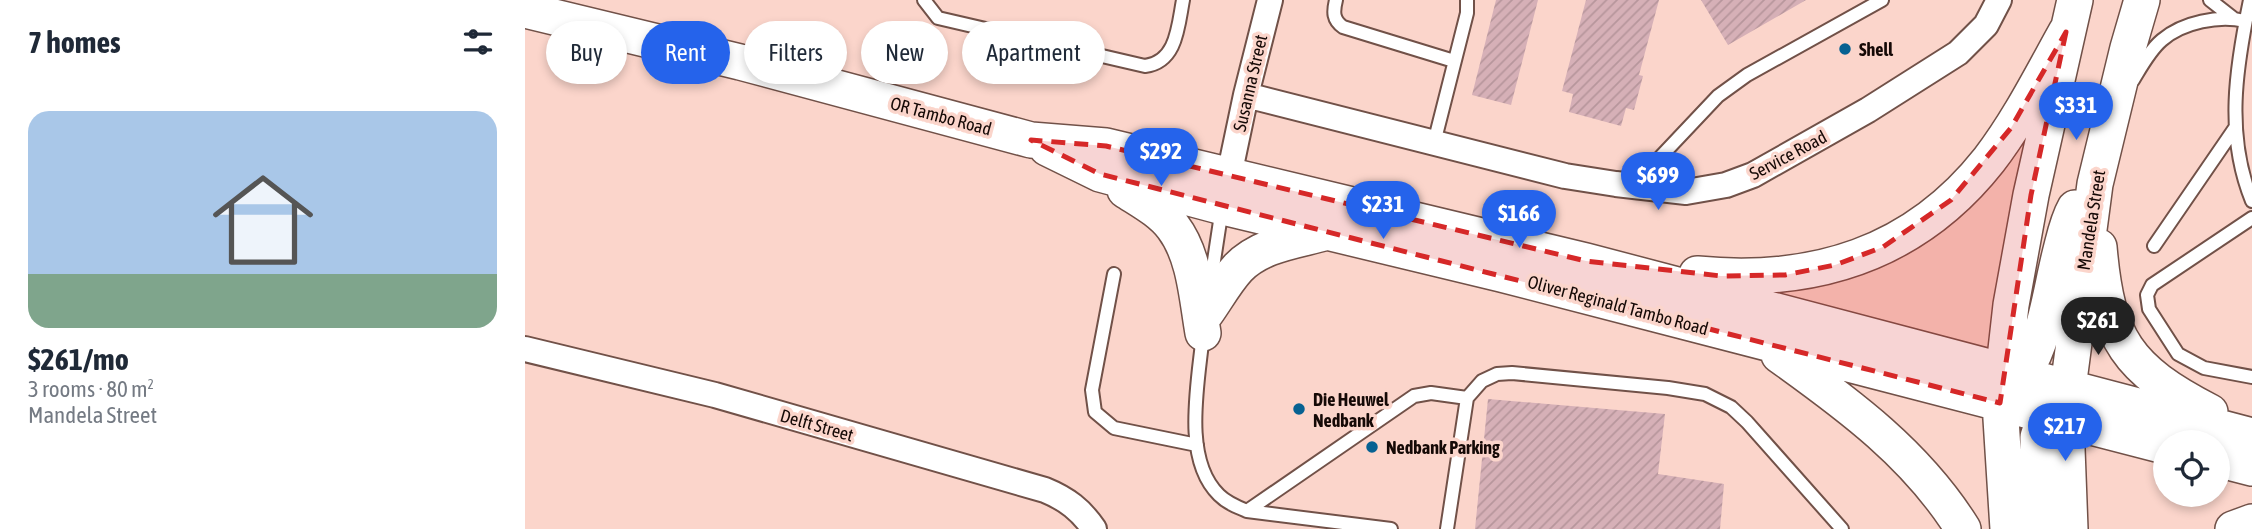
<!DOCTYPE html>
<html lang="en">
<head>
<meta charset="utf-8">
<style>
  :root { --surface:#fff; --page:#f2f2f3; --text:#1f2937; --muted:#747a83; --accent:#2563eb }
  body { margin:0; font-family:"Asap Condensed",sans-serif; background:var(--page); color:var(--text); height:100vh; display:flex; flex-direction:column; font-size:26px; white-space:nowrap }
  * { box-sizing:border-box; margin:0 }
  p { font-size:23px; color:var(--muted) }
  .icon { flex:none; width:38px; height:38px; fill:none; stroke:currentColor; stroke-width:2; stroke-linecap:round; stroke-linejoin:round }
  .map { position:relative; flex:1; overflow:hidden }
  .drawer { display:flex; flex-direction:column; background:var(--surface); width:525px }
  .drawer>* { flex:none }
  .top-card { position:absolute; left:21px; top:21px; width:665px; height:63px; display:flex; gap:14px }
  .fabs { position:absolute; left:1628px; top:430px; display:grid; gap:14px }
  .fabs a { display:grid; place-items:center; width:77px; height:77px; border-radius:50%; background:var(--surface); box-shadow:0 4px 10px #0003; font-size:35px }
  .price { position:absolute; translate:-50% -60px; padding:0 16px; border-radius:24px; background:var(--accent); color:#fff; font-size:23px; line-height:46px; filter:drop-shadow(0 2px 4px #0008) }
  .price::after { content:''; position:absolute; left:50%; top:42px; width:21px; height:16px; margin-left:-10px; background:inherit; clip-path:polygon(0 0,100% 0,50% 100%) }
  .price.current { background:#222; color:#fff }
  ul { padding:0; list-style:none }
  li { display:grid; align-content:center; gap:14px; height:371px; padding:0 28px }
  li span { display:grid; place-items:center; height:217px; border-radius:21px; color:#555 }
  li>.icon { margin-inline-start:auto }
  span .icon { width:126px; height:126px; fill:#fffc; stroke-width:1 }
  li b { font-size:30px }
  h2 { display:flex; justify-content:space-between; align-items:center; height:84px; padding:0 28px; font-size:30px }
  .chip { padding:0 24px; border-radius:32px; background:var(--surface); box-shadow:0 4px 10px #0003; font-size:24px; line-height:63px }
  .chip.current { background:var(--accent); color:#fff }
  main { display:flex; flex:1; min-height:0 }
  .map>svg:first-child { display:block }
</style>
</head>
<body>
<main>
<section class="drawer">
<h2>7 homes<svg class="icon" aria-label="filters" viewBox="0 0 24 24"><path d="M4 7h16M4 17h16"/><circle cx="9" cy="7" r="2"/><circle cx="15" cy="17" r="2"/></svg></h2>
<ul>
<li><span style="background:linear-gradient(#a9c7e8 75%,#7fa58c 0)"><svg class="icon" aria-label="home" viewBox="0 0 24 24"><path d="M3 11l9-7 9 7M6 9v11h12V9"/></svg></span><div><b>$261/mo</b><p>3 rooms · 80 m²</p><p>Mandela Street</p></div></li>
</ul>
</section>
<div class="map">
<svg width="1727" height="529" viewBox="0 0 1727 529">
  <defs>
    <pattern id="building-hatch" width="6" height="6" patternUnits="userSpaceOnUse" patternTransform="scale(1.75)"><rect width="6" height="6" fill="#d6b0b7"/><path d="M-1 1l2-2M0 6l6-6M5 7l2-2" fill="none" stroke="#b7969c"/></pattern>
  </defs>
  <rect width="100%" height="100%" fill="#fbd5cb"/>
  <path fill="url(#building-hatch)" d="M971,0h42l-27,105 -39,-10z
    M1061,0h73l-20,75 4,1 -9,34 -8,-2 -5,18 -52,-14 4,-18 -11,-3z
    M1176,0h105l-78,45z
    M963,399l177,15 -7,60 66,10 -4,45h-245z"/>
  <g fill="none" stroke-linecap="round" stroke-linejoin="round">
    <g stroke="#715148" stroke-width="16">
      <path id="service" d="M399,0l14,18 207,48c32,-4 33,-40 38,-66
        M811,0c-3,12 -3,20 7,27l111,34
        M1685,0l23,18
        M1725,0c-14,67 -25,135 2,201
        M1608,80c8,-13 17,-30 29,-40 21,-18 57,-25 83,-19
        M909,143l33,-130v-13
        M1108,186l85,-90 29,-21 135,-75
        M1727,218l-100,67 -5,10 2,14 29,45 26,14 48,9
        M1629,246l81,-118
        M589,274l-22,116 3,22 19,16 83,17
        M685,287l12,-79
        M678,333c-4,47 -22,125 16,162 8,8 18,12 28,16l144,18
        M722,511l167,-115 17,-3 36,5
        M922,529l20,-131 15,-17 15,-7 15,-1 156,15 37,6 26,13 16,15 95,107"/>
    </g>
    <g stroke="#715148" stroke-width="28">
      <path id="minor" d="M721,95l319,81 51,8 70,8 40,-7 27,-10 115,-65 90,-57 28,-28 13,-25
        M701,190l20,-95 24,-95
        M0,349l190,46 330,95c22,9 36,20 49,39"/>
    </g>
    <g stroke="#715148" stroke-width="38">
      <path id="secondary" d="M0,10l215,52 291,78 75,6 480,115 666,175
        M522,148l53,26 123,33 278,67 664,172
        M600,190c17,11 36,21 48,37 22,29 24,72 30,106
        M1574,247c8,93 28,122 111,165
        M1172,274c116,11 217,-19 292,-114 30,-39 53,-85 77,-128
        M681,313c10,-14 20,-32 32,-45 22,-23 56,-27 86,-35
        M1254,355c70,50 138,100 184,174
        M1484,393c35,-37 39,-91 51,-139 4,-15 7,-32 15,-46
        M1692,459l35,9
        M1483,529l-8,-126 11,-98 20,-110 44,-195
        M1513,529v-92l7,-21 14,-17
        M1545,529l-4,-107 2,-34 27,-204 33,-136 14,-48
        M1708,529l19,-7"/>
    </g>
    <use href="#service" stroke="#fff" stroke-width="12"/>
    <use href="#minor" stroke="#fff" stroke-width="24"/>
    <use href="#secondary" stroke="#fff" stroke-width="35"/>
  </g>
  <path fill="#d62828" fill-opacity="0.2" stroke="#d62828" stroke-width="5" stroke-dasharray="14 9" stroke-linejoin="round" d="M1541,32l-35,163 -31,208 -900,-229 -69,-34 75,6 480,115 135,15 64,-1 50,-10 48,-18 68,-47 60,-72z"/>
  <g fill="#066192" stroke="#fbd5cb" stroke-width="2.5">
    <circle cx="1320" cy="49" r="7"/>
    <circle cx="774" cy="409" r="7"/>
    <circle cx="847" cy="447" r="7"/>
  </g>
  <g text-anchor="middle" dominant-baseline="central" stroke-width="7" stroke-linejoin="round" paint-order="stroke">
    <g font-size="18" font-weight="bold" fill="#150906" stroke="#fbd5cb" text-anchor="start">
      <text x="1334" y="49">Shell</text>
      <text x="788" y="399">Die Heuwel<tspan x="788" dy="21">Nedbank</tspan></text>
      <text x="861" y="447">Nedbank Parking</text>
    </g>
    <g font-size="18" fill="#150906" stroke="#fbd5cb">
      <text transform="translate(725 83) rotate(-77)">Susanna Street</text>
      <text transform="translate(416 116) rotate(15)">OR Tambo Road</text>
      <text transform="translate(1263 155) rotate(-28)">Service Road</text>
      <text transform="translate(1566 220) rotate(-81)">Mandela Street</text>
      <text transform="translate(1093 305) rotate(15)">Oliver Reginald Tambo Road</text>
      <text transform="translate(292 425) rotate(16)">Delft Street</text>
    </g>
  </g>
</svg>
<div class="fabs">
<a><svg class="icon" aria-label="locate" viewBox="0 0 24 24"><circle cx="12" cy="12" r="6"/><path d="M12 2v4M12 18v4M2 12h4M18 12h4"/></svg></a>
</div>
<b class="price" style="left:1551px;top:142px">$331</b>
<b class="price" style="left:636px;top:188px">$292</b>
<b class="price" style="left:1133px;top:212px">$699</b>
<b class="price" style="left:858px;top:241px">$231</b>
<b class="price" style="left:994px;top:250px">$166</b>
<b class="price current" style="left:1573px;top:357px">$261</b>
<b class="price" style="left:1540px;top:463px">$217</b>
<div class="top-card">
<a class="chip">Buy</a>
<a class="chip current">Rent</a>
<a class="chip">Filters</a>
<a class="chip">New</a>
<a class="chip">Apartment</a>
</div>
</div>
</main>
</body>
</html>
